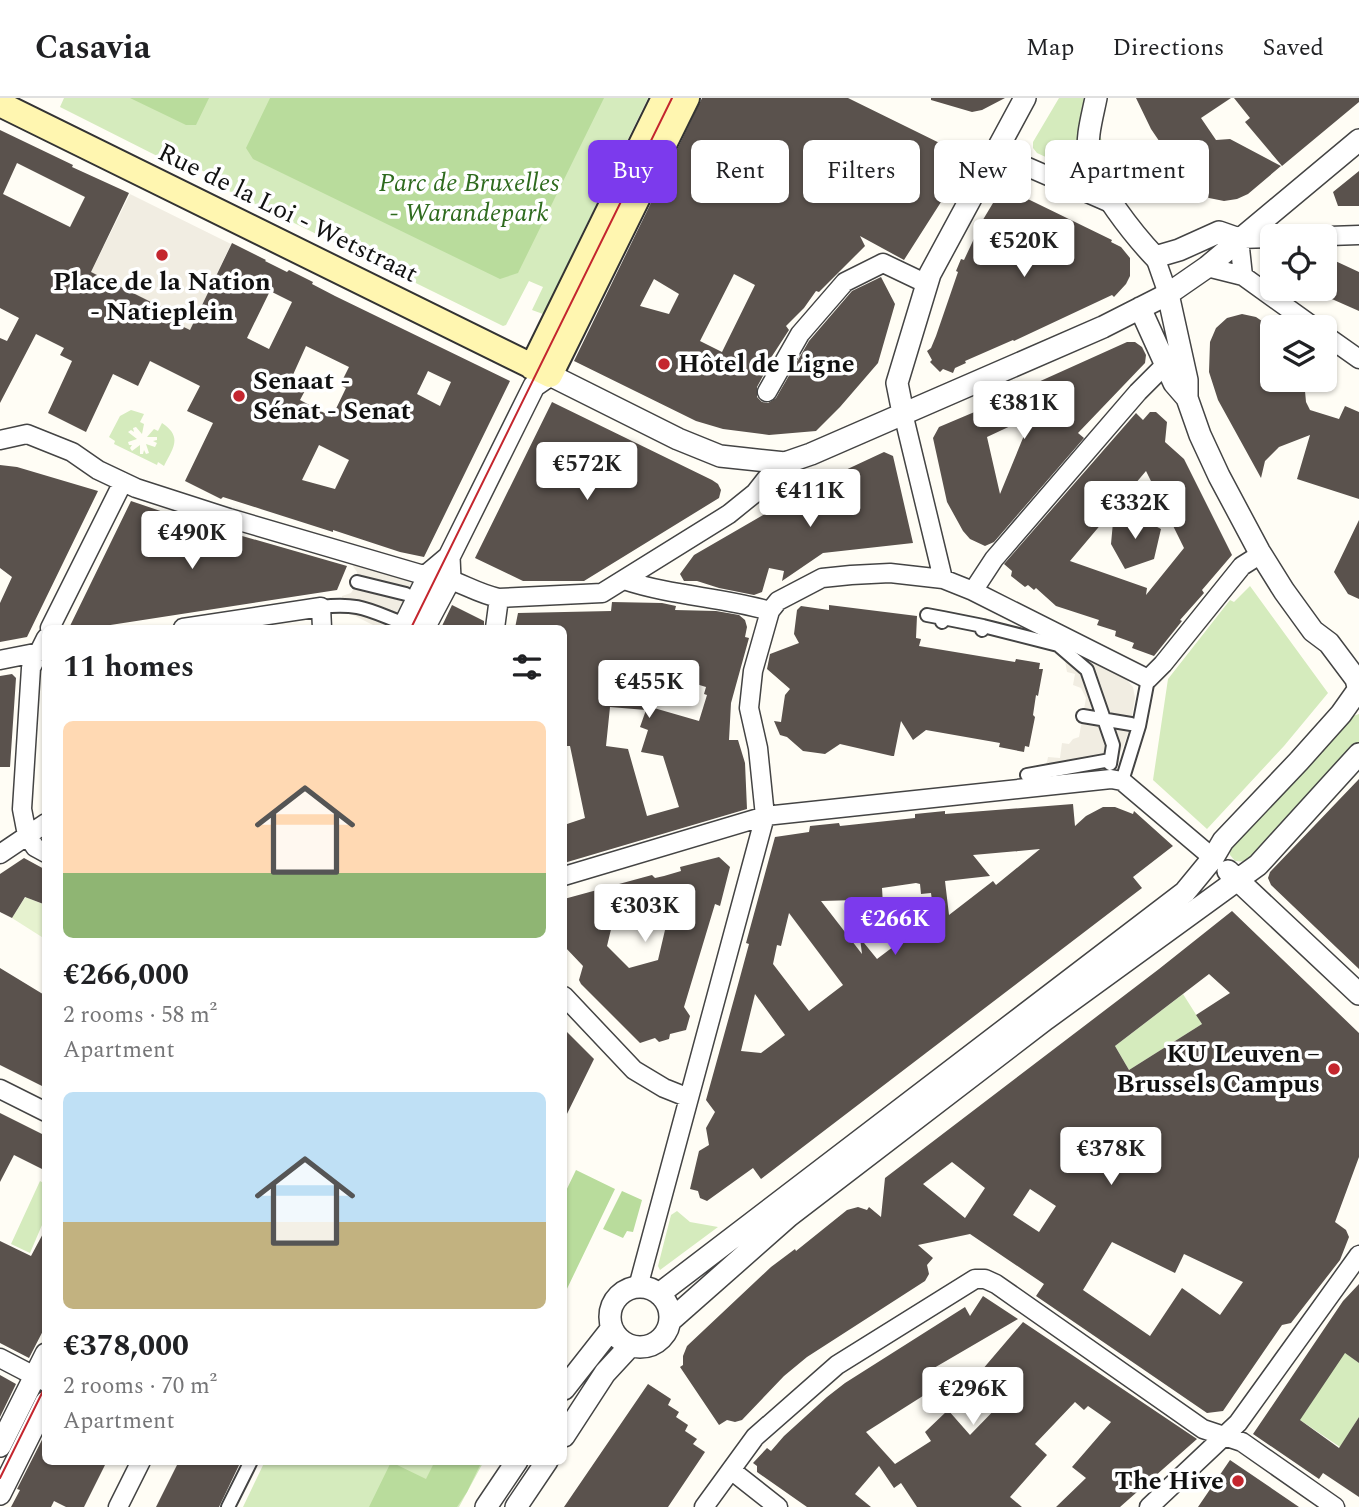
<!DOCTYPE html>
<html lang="en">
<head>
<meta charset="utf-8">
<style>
  :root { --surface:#fff; --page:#f2f2f2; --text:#202124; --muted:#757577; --line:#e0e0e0; --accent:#7c3aed }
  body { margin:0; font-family:Spectral,serif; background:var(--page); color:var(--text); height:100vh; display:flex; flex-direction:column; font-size:26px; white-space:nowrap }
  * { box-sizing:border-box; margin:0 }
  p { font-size:23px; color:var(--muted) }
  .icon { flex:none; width:38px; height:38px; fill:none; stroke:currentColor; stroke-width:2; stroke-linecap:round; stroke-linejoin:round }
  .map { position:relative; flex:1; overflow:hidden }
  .details { position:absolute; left:42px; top:527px; width:525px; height:840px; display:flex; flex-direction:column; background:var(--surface); border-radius:10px; box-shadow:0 2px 5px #0004 }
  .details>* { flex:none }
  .banner { position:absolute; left:588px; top:42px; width:665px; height:63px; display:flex; gap:14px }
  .buttons { position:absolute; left:1260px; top:126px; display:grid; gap:14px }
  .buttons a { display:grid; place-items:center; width:77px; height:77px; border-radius:10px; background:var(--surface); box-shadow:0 2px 5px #0004; font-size:35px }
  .price { position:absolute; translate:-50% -60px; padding:0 16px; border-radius:7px; background:#fff; color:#222; font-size:23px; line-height:46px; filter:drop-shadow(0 2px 4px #0008) }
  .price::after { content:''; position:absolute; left:50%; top:42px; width:21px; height:16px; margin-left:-10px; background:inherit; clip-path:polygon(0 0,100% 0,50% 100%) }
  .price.current { background:var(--accent); color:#fff }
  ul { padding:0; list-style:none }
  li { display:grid; align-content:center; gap:14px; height:371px; padding:0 21px }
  li span { display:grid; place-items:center; height:217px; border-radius:10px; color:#555 }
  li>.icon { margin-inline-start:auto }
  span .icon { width:126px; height:126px; fill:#fffc; stroke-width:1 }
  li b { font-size:30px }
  h2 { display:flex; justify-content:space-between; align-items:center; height:84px; padding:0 21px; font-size:30px }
  .chip { padding:0 24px; border-radius:10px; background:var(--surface); box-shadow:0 2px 5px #0004; font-size:24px; line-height:63px }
  .chip.current { background:var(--accent); color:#fff }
  header { display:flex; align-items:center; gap:42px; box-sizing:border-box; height:98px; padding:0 35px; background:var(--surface); border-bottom:2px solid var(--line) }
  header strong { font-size:33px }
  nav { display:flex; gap:38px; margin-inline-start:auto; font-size:24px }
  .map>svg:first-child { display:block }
</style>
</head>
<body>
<header>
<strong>Casavia</strong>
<nav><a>Map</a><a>Directions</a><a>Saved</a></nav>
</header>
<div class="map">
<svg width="1359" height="1409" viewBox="0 0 1359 1409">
  <rect width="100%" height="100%" fill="#fffdf5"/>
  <path fill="#d5ebbd" d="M64,0h584l-105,216 -11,-4 11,-23 -14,-6 -23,44 -3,1 -280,-138 2,-6 -42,-21 -4,6 -119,-60z
    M1059,0h24l21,47 20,33 1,7 -3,3h-9l-76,-35 -4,-5v-6z
    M131,312l13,4 -4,8 4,2 -2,10 -6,-7 -3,1 1,4 -3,-2 -3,2 9,7 -9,3 1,3h3l-2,3 2,3 8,-6v9h3l1,-4 2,4 3,-1 -3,-9 9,3 2,-4 -4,-2 4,-1v-3h-10l7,-8 4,2 4,-8c21,14 11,25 2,43l-6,-4 -1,3 -43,-21 1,-3 -6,-4 11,-21z
    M1250,488l78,107 -44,53 -77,83 -54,-49 15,-101 62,-79 4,2z
    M1359,616v29l-111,119 -13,-1 -5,-6v-9l120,-129z
    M1183,896l19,30 -73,46 -14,-24z
    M40,1083l5,3v34l-15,35 -19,-9z
    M677,1113l13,11 28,5 -58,43 -2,-4 13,-51z
    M1344,1254l15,11v54l-19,30 -43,-29 9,-7z
    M265,1363h219l-25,46h-216z"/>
  <path fill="#b9dc9c" d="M130,0h79l-13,27h-10z
    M270,0h334l-86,175 -18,6 -247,-120 -7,-11z
    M576,1072l39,19 -51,106v-100z
    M622,1093l20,9 -9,32 -6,-1 -4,7 -20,-9z
    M435,1363h47l-15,31 -10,15h-88l22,-45 35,17z"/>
  <path fill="#e6f2cf" d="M30,796l-2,4 17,7v34l-33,-21 12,-19z"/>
  <path fill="#f1ede2" d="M130,96l101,50 -41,86 -23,-11 3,-7 -57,-29 -26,-3z
    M351,465l62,17 -22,48h-12l-30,-15 -9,-2 2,-15 9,-3 5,-8 1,-13z
    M927,514l62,9 66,20 71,38 7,8 2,11 -6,33 -11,28 -8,5 -68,4 5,-6 1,-5 12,1 2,-15 7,1 4,-5 6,-2 7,-39 -5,-10 -8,-3 2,-11 -8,-2 -3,-17 -13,-10 -64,-11v-3z"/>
  <path fill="#5a524d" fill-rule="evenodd" d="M702,0h146l116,57 -23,47 -37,58 -44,-24 5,10 -46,46 -3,-1 -12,17 -18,18 3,4 -26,40 2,2 -8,15v10l5,5 6,1 8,-5 33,-57 43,-50 29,-14 14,27 -17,59 -38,44 -24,24 -47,4 -46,-6 -27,-8 -122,-60zM734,176l21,11 -33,67 -22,-11zM654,181l25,15 -10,20 -29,-8z
    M931,0h74l-23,12 -10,2 -41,-12z
    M1136,0h95l-30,20 15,22 14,-1 51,27 -33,28 -11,5 -13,2 -15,-3 -10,-6 -27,-32 -21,-31z
    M1234,0h125v4l-77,64 -37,-44 5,-4z
    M0,32l73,35 -1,2 57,26 -38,79 80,40 -4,7 23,11 42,-87 34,17 -1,1 22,11 2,-2 24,12 -1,2 23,12 175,85 -86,176 -24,-5 -67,-22v2l-110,-35 -2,2 -36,-18 28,-58 -26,-12 13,-25 -50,-25 -12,25 -25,-12 -27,58 -38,-19 24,-52 -12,-6 4,-7 -28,-14 -36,69v-65l7,3 12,-23 -19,-10zM17,65l68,34 -15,30 -67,-33zM270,193l22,11 -23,47 -22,-11zM306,248l43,21 -9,18 6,3 -14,29 -32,-17 8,-15 -16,-8zM428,273l23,11 -11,24 -23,-12zM319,347l30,15 -14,29 -33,-9z
    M1359,73v35h-21l-5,-14z
    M1007,91l105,51 -1,2 10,5 9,11v18l-4,8 -12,13 -2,-2 -98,46 -1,-1 -48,21 1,2 -11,5 -2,5 -10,-4 -3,3 -10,-10 2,-2 -5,-9 4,-3 5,-12 22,-64 -2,-1 5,-12 3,1 15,-32h-1l18,-30 -6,-4z
    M1331,161l28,13v39l-34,-15v-36z
    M1242,216l14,3 16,11v52h32l2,22 4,8 29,9 6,-13 14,6v87l-62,-20 13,-44 -31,12 -14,14 -4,17 -43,-78 -9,-28 1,-30 6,-14 11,-10z
    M1127,244h8l7,5 4,8 -1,8 -67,70 6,5 -90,104 -9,4 -15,-7 -7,-8 -16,-29 -14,-64 6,-11 78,-33 -1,-2zM1032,318l-32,78 -13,-57z
    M552,304l160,78 6,4 3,6 -2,8 -135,83h-61l-48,-23z
    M1150,314h6l11,10 -2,20 19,17 48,96 -30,35 2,3 -24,27 2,1 -28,35 -22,-8 2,-5 -19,-7 1,-5 -19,-6 2,-5 -43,-14 -20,-18 -2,2 -6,-5 -3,2 -14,-11 1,-5 -8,-7 132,-151 7,7zM1146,373l38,77 -38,47 1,-7 -77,-27z
    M884,354l9,4 20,87 -90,10 -41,28 2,-10 -15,-3 -7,24 -8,3 -35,-7 -22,-7h-13l-4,-7 14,-19 130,-75z
    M0,367l17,2 81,24 -71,146 -27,5v-39l12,-26 -12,-9z
    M131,403l59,20 157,45 -10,24 -246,38h-22z
    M1134,420l8,1 19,10 -7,30 -29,10 -14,-25 2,-22z
    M1359,422v79l-11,-5 -14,-22z
    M612,504l50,1 14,3 -1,4 41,1 23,4 6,5 2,7 -2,10 4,1 -18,65 -2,37h9l7,23 2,46 -183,54v-38l21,-7 -15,-72h-6v-118h-49l3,-15 93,-2zM673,579l33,10 -2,7 3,1 -8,26 -45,-13 15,-17zM610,609l36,3 -6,17 8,3 -7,22 22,4 16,51 -32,9 -19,-67 -22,-3z
    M452,507l32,16v7h-43z
    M829,507l88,11 -1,22 5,1 -2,7 96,16 1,-3 24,4 -1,6h4l-5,27 -2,-1 -3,20 2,2 -6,30 -4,-1 -1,6 -25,-5 1,-4 -74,-13 -13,10 -12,-19 -7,35h-2l-52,-12 -15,10 -22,-3 -16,-14 -7,-2 -6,-14 7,1 4,-27 5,-6 -23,-20 3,-15 29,-11 -5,-9 3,-24 4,-4 28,4z
    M12,576l4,4 -6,89h-10v-91z
    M1359,681v190l-88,-84 -3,-7 2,-6z
    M1073,706l2,22 11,-10 17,-9h12l18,7 1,-3 39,35 -40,31 9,11 -381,291 -8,-11 -46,33 -7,-3 -2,-7 -8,-2 9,-38 10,-6 -3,-17 9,-16 -9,-12 33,-119 10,-37 -3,-1 29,-106 34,-5 1,-6 29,-3 1,3 75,-8v-4l30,-3v3zM1040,751l-44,36 -3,-4 -44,34 -4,-34 45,-5 -17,-21zM916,785l4,1 1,10 10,-1 3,23 -57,43 -17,-21 2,16 -41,-53 36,-1v8l26,-3 -1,-17zM789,815l54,72 -34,26 -36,-47 4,-19 4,1zM755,896l30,41 -24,18 -20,-2z
    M719,759l11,10 -10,39 -5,-2 -31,103 6,9 -4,14 -16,4 -1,5 -10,3 -4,-4 -15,5 -59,-59 -2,-4 4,-14 -19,-20v-47l88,-24 3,3 9,-2 17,-5 -1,-4zM644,811l21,21 -7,30 -29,8 -22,-22 7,-29z
    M24,760l22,12v35l-21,-8 -13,21 -12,-6v-38z
    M1232,813l127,122v124l-24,65 11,8 3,7 -9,23 -49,63 -9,2 -59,86 -16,2 -171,-117 8,-12 -74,-50 -52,11 15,13 -6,7 2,9 -4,7 -118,76 -23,19 -42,44 -7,2 -8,-2 -8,5 -39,-58 3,-2v-9l4,-10 84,-79 24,-18 1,2 51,-41 11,-3 9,3 2,-3 12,10 4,-39 274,-209zM1209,876l21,19 -34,22 6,9 -73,46 -14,-24zM952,1064l33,26 -20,30 -42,-34zM1030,1091l26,17 -17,26 -26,-17zM1112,1144l63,31 9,-19 59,28 -23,33 -38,-27 -32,48 -67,-46z
    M0,870l46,28v92l-46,-23z
    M564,931l30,30 -30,61z
    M0,1015l46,23v35l-32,-16 -14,27z
    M46,1130v97l-17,33 -29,-15v-102l31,15z
    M1359,1186v79l-14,-10 -45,67 39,28 20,-31v80l-36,-24 -4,6 -66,-45 90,-133z
    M983,1198l35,23 -84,49 16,21 -6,5 5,7 -14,9 -9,-16 -60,38 29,32 36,-23 -6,-9 23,-22 22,25 34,-35 -12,-11 5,-6 -15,-13 41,-48 174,117 -77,68h-64l30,-29 -14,-11 39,-45 -23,-16 -4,4 -9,-8 -40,42 12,11 -37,42 12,10h-105l-16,-24 -7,5 -15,-22 -24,28 16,13h-64l-50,-35v-6l-4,-3 14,-15 4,3 13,-15 43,-39 18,-14 120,-76 5,9z
    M0,1277l16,9 -16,33z
    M648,1286l23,15 -3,6 11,7 -3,5 12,8 -3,6 12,8 -4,5 12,8 -37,55h-104z
    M46,1334v29h61l-23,46h-18l-12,-6 -3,6h-40l9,-17 -3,-1z
    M1230,1362l69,47h-101z
    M179,1363h62l-22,46h-63z"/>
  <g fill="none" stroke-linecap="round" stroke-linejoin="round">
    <g stroke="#444" stroke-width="16">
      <path id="pedestrian" d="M357,484l49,12
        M321,509c38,-5 49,4 84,17
        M927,517l16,3 -1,4
        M943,520l40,8 -1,4
        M983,528l75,19 29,25 26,75 -3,19
        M1083,618l48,8
        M1027,677l83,-15
        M1122,683l17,-55 9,-47
        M228,1409l23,-46"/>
    </g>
    <g stroke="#444" stroke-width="21">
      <path id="minor" d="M997,52l19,12 99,43
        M1239,141l120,-4
        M1239,141l4,37
        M1155,159l13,37
        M1207,169l36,9 71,51
        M1325,237l34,24
        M767,294l33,-58 45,-52 38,-19 44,21
        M903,315l40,166
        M0,342l27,-6 45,18 26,18 38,18 93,30 191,56c29,-1 52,19 79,24l103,-5 127,-79 26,-21 11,-14 19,-16
        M624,482c48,16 98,17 146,31
        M973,493l21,-32 144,-167 27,-27 11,-3
        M50,530l73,-146
        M183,530l138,-21 1,21
        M495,530l4,-30
        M46,540l-15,30 -9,141 5,26 8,12 11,6
        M0,562l45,-9
        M0,756l46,-31
        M564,778l201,-60 346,-37 11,2 91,77
        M564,898l70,74 30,18 25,10
        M0,991l46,23
        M638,1189l127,-471 -7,-68 -9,-40 4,-37 17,-60 8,-10 44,-23 29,-3 39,-2 53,6 30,12 175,88 15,-15 79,-98 19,-12
        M0,1260l46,24
        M731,1372l47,37
        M118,1409l23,-46
        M704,1409l51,-70 82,-72 138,-86h10l11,5 207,145 39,13 93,65
        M1149,1409l89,-84 121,-168"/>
    </g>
    <g stroke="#444" stroke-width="24">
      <path id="tertiary" d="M1096,0c-4,20 -10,39 -7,59 5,28 46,79 66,100l24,-7 40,-18 20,7
        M1168,196l19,86v18l13,37 19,41 40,75 25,40 29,40 16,12 27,36 3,12
        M1140,210l34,75 13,15
        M903,315l-6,-30 33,-109 95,-176
        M403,530l27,-55 19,-16 85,-171 16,-11 128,64 42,17 65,7 26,-9 292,-127 65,-33 39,-27 152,-127
        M424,530l26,-49 -1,-22
        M1228,773l131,123
        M610 1219a30 30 0 1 1 60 0a30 30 0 1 1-60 0Z
        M659,1196l526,-402 28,-34 10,-17 76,-80 42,-47 17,-24
        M670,1223l119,-105 257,-197 212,-154 101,-111
        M564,1291l48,-61
        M564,1338l41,-63 25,-27
        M0,1348l46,-92
        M0,1396l46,-92
        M486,1409l31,-46
        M516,1409l31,-46"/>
    </g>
    <g stroke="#333" stroke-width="28">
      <path id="secondary" d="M0,6l550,271 137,-277
        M532,269l132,-269"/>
    </g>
    <use href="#pedestrian" stroke="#fff" stroke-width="12"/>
    <use href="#minor" stroke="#fff" stroke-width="18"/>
    <use href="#tertiary" stroke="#fff" stroke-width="21"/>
    <use href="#secondary" stroke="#fff6b0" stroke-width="24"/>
    <path stroke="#c4262e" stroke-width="2" d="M411,530l261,-530
      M0,1380l46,-93"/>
  </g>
  <g fill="#c4262e" stroke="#fff" stroke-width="2.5">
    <circle cx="162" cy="157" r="7"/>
    <circle cx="664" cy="266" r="7"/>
    <circle cx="239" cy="298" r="7"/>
    <circle cx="1334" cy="971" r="7"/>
    <circle cx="1238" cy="1383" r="7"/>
  </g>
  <g text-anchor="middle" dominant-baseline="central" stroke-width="7" stroke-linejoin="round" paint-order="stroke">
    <g font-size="26" font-style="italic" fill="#2f6b1f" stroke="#fff">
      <text x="469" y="85">Parc de Bruxelles<tspan x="469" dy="30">- Warandepark</tspan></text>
    </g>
    <g font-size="26" fill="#111" stroke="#fff">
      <text transform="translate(288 115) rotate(26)">Rue de la Loi - Wetstraat</text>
    </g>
    <g font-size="26" font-weight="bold" fill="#111" stroke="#fff" text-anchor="start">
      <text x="162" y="184" text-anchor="middle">Place de la Nation<tspan x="162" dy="30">- Natieplein</tspan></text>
      <text x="678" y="266">Hôtel de Ligne</text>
      <text x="253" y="283">Senaat -<tspan x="253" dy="30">Sénat - Senat</tspan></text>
      <text x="1320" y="956" text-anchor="end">KU Leuven –<tspan x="1320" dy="30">Brussels Campus</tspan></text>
      <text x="1224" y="1383" text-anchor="end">The Hive</text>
    </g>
  </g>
</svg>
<div class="buttons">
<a><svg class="icon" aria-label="locate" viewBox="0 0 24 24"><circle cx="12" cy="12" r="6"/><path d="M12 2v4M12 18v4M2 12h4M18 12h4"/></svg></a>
<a><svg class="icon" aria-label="layers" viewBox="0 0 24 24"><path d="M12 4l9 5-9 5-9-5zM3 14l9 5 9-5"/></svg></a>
</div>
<b class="price" style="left:1024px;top:181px">€520K</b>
<b class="price" style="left:1024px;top:343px">€381K</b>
<b class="price" style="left:587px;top:404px">€572K</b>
<b class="price" style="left:810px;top:431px">€411K</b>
<b class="price" style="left:1135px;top:443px">€332K</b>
<b class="price" style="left:192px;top:473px">€490K</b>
<b class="price" style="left:649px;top:622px">€455K</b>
<b class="price" style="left:645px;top:846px">€303K</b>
<b class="price current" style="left:895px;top:859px">€266K</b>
<b class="price" style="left:1111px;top:1089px">€378K</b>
<b class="price" style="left:973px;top:1329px">€296K</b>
<div class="banner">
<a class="chip current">Buy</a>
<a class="chip">Rent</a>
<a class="chip">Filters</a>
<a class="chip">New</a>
<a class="chip">Apartment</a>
</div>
<section class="details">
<h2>11 homes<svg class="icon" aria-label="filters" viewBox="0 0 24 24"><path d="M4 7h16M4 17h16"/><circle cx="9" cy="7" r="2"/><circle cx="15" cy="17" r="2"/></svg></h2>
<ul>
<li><span style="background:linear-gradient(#ffd9b3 70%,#8fb573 0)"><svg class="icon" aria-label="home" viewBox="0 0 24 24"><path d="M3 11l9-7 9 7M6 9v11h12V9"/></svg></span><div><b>€266,000</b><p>2 rooms · 58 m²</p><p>Apartment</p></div></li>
<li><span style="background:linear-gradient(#bfe0f5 60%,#c2b280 0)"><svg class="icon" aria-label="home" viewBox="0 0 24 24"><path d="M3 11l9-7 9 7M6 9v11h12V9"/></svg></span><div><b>€378,000</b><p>2 rooms · 70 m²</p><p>Apartment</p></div></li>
</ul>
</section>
</div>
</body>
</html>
